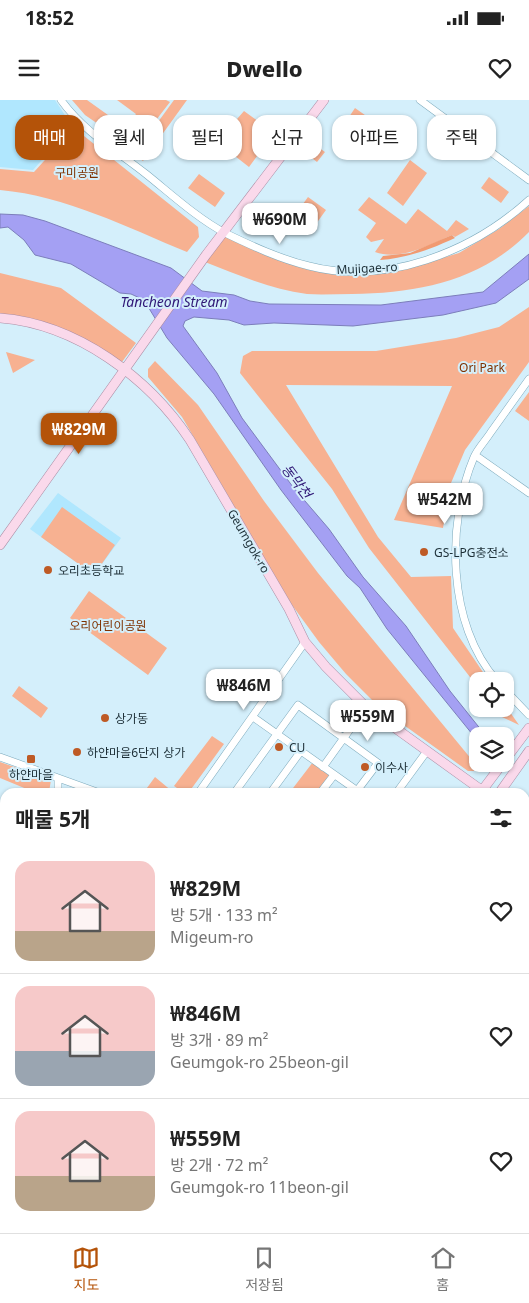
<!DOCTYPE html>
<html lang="ko">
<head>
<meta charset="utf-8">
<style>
  :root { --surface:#fff; --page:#f2f2f2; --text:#222; --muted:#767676; --line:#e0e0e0; --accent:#b45309 }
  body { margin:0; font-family:"Noto Sans","Noto Sans KR",sans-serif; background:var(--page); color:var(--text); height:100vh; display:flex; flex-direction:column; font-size:19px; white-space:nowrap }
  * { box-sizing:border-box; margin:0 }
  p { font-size:16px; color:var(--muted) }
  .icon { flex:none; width:28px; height:28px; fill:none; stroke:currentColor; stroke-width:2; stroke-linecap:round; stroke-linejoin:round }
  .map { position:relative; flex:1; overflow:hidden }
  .panel { position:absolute; left:0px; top:688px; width:530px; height:446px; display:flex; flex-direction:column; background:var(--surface); border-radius:15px 15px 0 0; box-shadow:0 1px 4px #0004 }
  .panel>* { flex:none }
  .banner { position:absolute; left:15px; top:15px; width:500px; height:45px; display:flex; gap:10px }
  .tools { position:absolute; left:469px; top:572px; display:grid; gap:10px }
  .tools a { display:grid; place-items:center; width:45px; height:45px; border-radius:10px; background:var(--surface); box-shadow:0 1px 4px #0004; font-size:25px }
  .price { position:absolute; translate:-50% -42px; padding:0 11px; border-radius:10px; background:#fff; color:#222; font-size:16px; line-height:32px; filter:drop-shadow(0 1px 2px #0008) }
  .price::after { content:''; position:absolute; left:50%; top:30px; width:15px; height:11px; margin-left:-8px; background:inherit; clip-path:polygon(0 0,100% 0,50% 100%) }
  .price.on { background:var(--accent); color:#fff }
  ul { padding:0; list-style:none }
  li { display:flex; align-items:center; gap:15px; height:125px; padding:0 15px }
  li+li { border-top:1px solid var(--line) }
  li span { display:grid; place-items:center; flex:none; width:140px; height:100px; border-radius:15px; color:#555 }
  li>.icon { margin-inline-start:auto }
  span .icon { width:60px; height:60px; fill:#fffc; stroke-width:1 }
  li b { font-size:21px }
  h2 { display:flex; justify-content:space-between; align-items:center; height:60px; padding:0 15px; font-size:21px }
  .chip { padding:0 18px; border-radius:15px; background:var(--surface); box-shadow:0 1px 4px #0004; font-size:18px; line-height:45px }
  .chip.on { background:var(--accent); color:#fff }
  .status { display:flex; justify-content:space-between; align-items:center; height:35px; padding:0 25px; background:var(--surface); direction:ltr }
  .status svg { height:14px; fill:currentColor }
  header { display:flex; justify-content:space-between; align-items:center; height:65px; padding:0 15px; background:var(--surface); font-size:22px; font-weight:800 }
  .tabs { display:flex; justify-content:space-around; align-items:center; height:70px; border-top:1px solid var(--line); background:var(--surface); font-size:14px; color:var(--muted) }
  .tabs a { display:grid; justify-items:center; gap:2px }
  .tabs .on { color:var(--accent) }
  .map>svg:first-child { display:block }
</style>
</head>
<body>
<div class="status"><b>18:52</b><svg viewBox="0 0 49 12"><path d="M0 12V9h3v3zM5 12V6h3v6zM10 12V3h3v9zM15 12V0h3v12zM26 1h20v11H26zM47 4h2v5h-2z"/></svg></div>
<header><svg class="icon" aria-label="menu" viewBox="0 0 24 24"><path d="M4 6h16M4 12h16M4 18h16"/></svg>Dwello<svg class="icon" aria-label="heart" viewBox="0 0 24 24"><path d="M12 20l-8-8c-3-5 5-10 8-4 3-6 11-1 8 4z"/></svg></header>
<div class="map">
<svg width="529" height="1133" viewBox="0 0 529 1133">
  <rect width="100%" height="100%" fill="#d4effb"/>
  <path fill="#b0e7fe" d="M0,0h55l17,26 -39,44 -33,-3z
    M58,393l63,45 -27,37 -64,-46z"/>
  <path fill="#f7b191" d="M72,0h15l35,25 -8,10 -29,-20z
    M117,0h49l4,2 -37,48 -15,-10 18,-26z
    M174,0h13l-44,61 -9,-6z
    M355,8l48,34 -9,11 -47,-33z
    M244,11l30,22 -25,34 -32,-25z
    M74,28l124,99 1,10 -12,15c-61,-25 -121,-56 -187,-62v-21l34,3z
    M311,42l14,10 -8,10 -13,-10z
    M410,60l17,13 -24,33 -16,-13z
    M199,74l26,19 -10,14 -27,-19z
    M489,77l20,15 -8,11 -20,-15z
    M308,97l18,13 -13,18 -18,-13z
    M369,97l37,27 12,-15 29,22 9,-11 13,9 -14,8 -3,-2c-22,10 -52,26 -77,17l9,-13 -13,3 -5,-5 10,-14 -18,-13z
    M260,106l11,8 -11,15 -11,-8z
    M529,106v26c-48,49 -110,61 -177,62 -15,0 -31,1 -45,0 -36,-5 -69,-19 -102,-32l20,-26 38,18 46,16 29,3 64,-3 57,-17 40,-24z
    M0,173l61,15 75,55 -17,23 -70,-36 -49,-16z
    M529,207v55l-64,88 -14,33 -8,45 -49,-8 58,-134 -166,-1 92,152 33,40 40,-1 2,52 36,53h-11l-1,5 -108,-138 -37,-59 -92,-116 3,-17 9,-5h124l80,-13 43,-11z
    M6,252l29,8 -22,13z
    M155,261l43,44 66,96 54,72 159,193 -3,5h-6l-88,-63 -34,-34 -27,-32 -27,-37 -110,-188 -34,-40v-8z
    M529,292v29l-14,-10z
    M62,407l53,38 -21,30 -53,-38z
    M89,491l78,57 -19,27 -78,-57z
    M19,586l29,22 -7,10 -29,-22z
    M505,605l14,20 -17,-8 -7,-8h10z
    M212,636l12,8 -35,48h-6l-9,-6z
    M0,662l51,18 -2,12h-15l-34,-14z
    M313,662l19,13 -13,17h-29z
    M155,677l18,15h-29z
    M525,703l4,3v427h-170v-4h166z
    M0,892l5,4v37l-5,-3z"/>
  <path fill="#f19a71" d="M452,135l3,3c-24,11 -47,20 -75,22l3,-4 27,-3z"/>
  <path fill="#a4a0f3" stroke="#7c7ebb" d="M0,114l23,1 22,6 126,47 31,23 32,4 16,6 19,3 112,1 102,-13 46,-38v25l-33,24 -53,12 -90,11 -79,-3 -30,2 -15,-5 -35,-3 -9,4 -2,5 34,47 25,45 51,69 36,42 34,48 43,49 44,65 36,45h-8l-1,4 -90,-111 -27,-41 -13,-12 -66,-86 -67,-96 -47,-56 -23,-38 -13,-6 -11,-1 -49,-29 -36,-9 -11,-15 -16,-13 -8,1z"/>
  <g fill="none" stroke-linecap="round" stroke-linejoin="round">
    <g stroke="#7daabc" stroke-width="8">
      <path id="minor" d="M61,0c22,31 56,51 85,74 25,20 51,44 79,59 27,13 55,26 84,33 77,20 163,-14 220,-66
        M420,0l109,80
        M475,355l54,38
        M497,581c-50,-56 -51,-158 -23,-224 4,-9 12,-17 17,-25 13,-18 25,-35 38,-53
        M505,590l24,25
        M253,617l106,75
        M0,657l97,35
        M323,667l43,-60
        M58,692v-14
        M199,692l106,-150
        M235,692l63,-87 80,58 -22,29
        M271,692l30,-41
        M321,692l13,-17
        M397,692l30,-41
        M0,788l5,-7
        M0,968l5,-7
        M0,1041l5,4
        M253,1129l6,4
        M348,1133l1,-4"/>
    </g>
    <g stroke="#ab8da4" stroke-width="10">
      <path id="major" d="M0,218c77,6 149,60 190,122l99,169 16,33 21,25 40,40 118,85
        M0,445l206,-290 118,-155
        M505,660l24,-32
        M481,692l21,-28
        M500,692l29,-41
        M0,1103l5,3
        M36,1129l5,4
        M163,1133l3,-4
        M180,1133l3,-4"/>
    </g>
    <use href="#minor" stroke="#fff" stroke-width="7"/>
    <use href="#major" stroke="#fad9eb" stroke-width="9"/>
  </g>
  <g fill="#be5a25" stroke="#d4effb" stroke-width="2">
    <circle cx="424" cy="452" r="5"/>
    <circle cx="48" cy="470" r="5"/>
    <circle cx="105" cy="618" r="5"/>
    <circle cx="279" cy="647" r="5"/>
    <circle cx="77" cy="652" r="5"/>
    <rect x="26" y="654" width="10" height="10" rx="2.5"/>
    <circle cx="365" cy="667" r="5"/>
  </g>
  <g text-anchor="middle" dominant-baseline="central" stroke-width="4" stroke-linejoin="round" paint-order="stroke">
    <g font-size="12" fill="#7e3100" stroke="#d4effb">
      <text x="77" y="72">구미공원</text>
      <text x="482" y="267">Ori Park</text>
      <text x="108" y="525">오리어린이공원</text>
    </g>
    <g font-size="12" fill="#1d2f37" stroke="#d4effb">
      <text transform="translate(367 168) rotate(-3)">Mujigae-ro</text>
      <text transform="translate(249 441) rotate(60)">Geumgok-ro</text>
    </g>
    <g font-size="12" fill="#1d2f37" stroke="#d4effb" text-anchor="start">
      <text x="434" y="452">GS-LPG충전소</text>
      <text x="58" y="470">오리초등학교</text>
      <text x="115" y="618">상가동</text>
      <text x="289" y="647">CU</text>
      <text x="87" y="652">하얀마을6단지 상가</text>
      <text x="375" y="667">이수사</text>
      <text x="31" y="674" text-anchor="middle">하얀마을</text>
    </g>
    <g font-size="14" font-style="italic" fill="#2f1776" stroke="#d4effb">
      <text x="174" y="201">Tancheon Stream</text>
      <text transform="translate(297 381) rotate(53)">동막천</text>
    </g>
  </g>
</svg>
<div class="tools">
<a><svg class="icon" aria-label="locate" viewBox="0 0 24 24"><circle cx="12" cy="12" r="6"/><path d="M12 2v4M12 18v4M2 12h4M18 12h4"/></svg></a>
<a><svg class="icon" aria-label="layers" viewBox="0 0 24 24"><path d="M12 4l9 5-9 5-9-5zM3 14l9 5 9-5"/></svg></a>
</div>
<b class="price" style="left:280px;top:145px">₩690M</b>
<b class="price on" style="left:79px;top:355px">₩829M</b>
<b class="price" style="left:445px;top:425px">₩542M</b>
<b class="price" style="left:244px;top:611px">₩846M</b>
<b class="price" style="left:368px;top:642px">₩559M</b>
<div class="banner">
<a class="chip on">매매</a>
<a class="chip">월세</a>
<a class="chip">필터</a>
<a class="chip">신규</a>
<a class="chip">아파트</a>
<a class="chip">주택</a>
</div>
<section class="panel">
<h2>매물 5개<svg class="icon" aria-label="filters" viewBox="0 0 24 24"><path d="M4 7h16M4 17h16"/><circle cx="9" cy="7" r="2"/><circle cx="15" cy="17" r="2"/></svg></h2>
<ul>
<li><span style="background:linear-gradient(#f6c9c9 70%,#b9a48a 0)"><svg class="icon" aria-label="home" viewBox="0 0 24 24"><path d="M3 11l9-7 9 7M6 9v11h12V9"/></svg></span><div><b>₩829M</b><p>방 5개 · 133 m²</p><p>Migeum-ro</p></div><svg class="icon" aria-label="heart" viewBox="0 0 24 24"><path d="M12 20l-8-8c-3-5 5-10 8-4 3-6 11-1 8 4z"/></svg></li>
<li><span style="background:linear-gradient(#f6c9c9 65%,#9aa5b1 0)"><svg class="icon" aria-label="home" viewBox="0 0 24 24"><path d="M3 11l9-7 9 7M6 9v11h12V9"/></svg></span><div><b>₩846M</b><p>방 3개 · 89 m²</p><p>Geumgok-ro 25beon-gil</p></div><svg class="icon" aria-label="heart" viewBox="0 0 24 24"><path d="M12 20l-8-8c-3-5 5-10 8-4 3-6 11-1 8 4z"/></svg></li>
<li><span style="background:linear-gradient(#f6c9c9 65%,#b9a48a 0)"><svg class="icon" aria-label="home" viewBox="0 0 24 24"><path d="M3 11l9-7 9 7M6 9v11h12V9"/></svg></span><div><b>₩559M</b><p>방 2개 · 72 m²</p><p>Geumgok-ro 11beon-gil</p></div><svg class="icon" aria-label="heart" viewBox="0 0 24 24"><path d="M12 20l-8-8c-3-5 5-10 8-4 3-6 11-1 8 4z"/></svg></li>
</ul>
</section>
</div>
<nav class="tabs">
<a class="on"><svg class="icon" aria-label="map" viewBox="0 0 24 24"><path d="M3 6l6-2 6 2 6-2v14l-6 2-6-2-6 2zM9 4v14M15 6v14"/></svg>지도</a>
<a><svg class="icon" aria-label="saved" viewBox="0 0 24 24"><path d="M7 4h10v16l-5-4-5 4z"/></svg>저장됨</a>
<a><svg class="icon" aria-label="home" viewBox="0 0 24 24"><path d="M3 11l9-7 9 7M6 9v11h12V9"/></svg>홈</a>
</nav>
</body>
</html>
